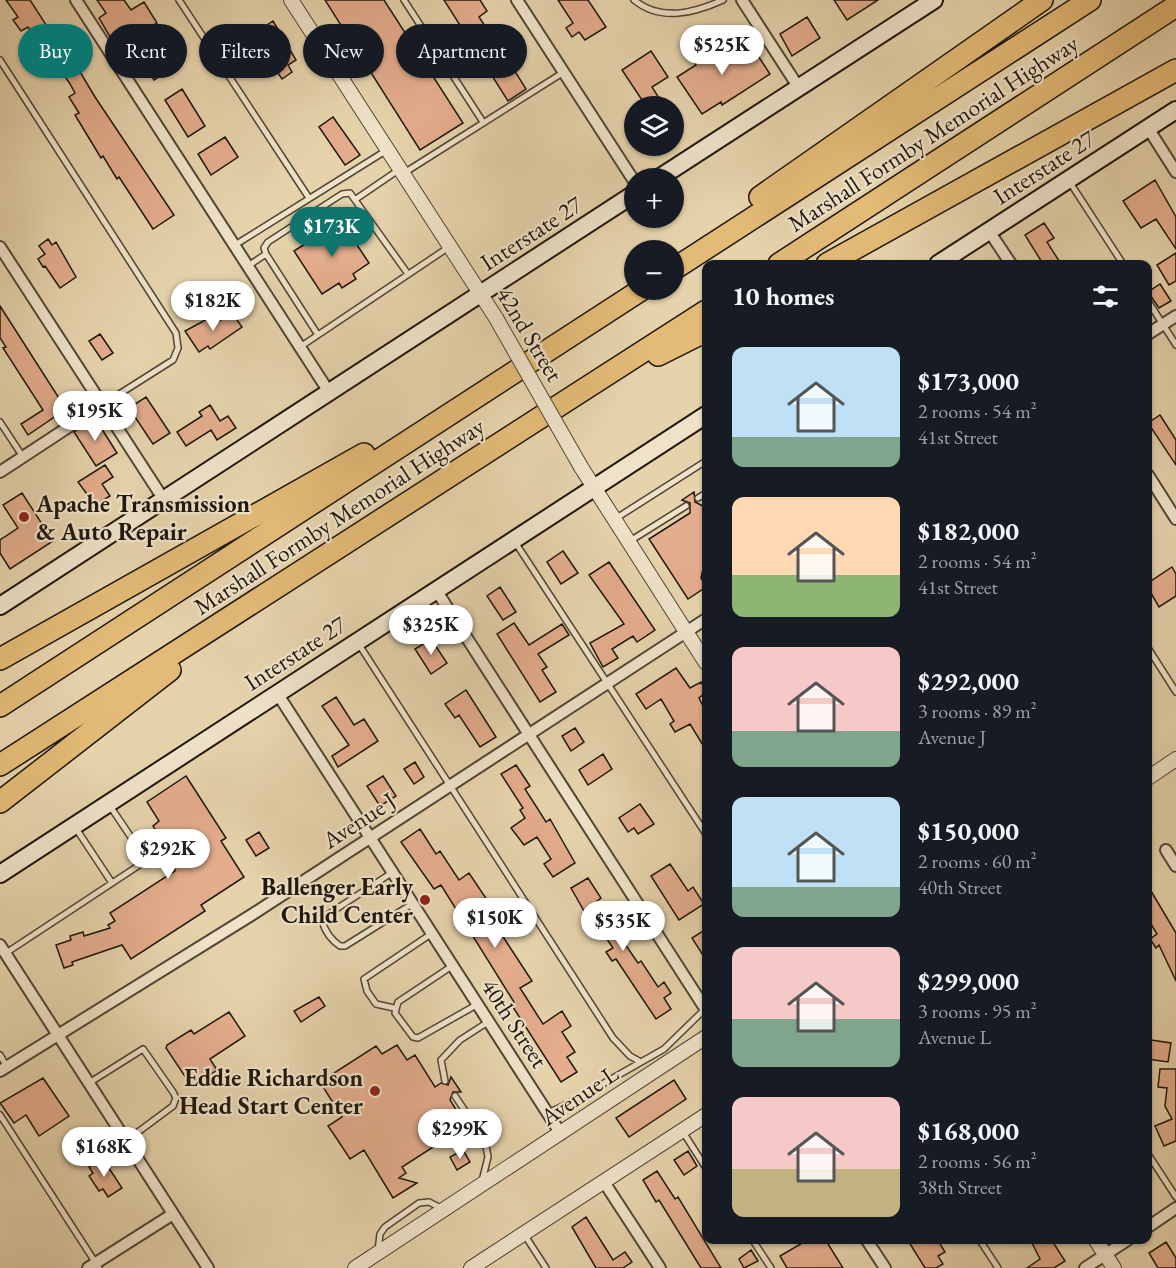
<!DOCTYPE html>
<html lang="en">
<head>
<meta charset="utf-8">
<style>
  :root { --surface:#171b24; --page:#20242c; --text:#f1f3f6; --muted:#9ea1a6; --accent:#0f766e }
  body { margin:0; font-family:"EB Garamond",serif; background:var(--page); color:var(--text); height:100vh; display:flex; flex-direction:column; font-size:22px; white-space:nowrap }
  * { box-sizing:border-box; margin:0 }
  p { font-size:20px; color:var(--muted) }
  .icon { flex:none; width:33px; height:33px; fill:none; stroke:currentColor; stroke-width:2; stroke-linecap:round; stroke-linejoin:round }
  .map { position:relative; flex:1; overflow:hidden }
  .sheet { position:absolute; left:702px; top:260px; width:450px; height:984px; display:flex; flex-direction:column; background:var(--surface); border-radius:12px; box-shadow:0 2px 4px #0004 }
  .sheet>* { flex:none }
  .banner { position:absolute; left:18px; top:24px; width:570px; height:54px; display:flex; gap:12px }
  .controls { position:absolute; left:624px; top:96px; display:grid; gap:12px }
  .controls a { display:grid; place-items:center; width:60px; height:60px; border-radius:50%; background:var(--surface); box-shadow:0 2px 4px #0004; font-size:30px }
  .price { position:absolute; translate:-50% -51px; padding:0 14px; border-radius:21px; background:#fff; color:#222; font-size:20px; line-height:39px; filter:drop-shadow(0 2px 3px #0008) }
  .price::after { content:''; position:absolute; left:50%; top:36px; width:18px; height:14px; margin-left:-9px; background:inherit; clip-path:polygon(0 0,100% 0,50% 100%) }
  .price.active { background:var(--accent); color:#fff }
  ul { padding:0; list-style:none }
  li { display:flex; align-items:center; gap:18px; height:150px; padding:0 30px }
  li span { display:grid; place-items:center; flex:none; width:168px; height:120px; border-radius:12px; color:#555 }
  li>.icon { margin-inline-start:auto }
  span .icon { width:72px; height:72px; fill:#fffc; stroke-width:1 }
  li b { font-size:26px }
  h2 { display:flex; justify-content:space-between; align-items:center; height:72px; padding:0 30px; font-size:26px }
  .pill { padding:0 21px; border-radius:27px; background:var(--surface); box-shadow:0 2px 4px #0004; font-size:21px; line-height:54px }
  .pill.active { background:var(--accent); color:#fff }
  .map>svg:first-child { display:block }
</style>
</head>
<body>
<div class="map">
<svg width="1176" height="1268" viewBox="0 0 1176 1268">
  <rect width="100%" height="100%" fill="#e6d3ac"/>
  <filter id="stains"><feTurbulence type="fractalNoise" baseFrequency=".00333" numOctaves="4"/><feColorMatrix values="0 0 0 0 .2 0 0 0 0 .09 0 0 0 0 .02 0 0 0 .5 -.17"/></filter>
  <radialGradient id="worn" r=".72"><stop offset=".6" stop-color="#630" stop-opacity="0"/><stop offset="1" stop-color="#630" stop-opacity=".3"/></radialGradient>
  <path fill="#e4ad8d" stroke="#1e170c" stroke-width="1.5" d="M6,0h24l20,31 4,-3 41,69 79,118 -21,14 -34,-52 -2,2 -14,-23 -2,2 -26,-43 4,-2 -10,-16 6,-4 -5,-9 -35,-53 -3,2 -4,-6 -7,4 -8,-11 5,-3z
    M97,0h27l7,10 13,-8 13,21 -40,26 -18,-31 7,-5z
    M325,0h59l79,123 -43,27z
    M444,0h36l7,11 -8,6 26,40 9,-6 5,8 -8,6 15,24 -18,12z
    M558,0h30l18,27 -21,13 -6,-8 -7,5 -6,-9 7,-5z
    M834,0h44l-31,20z
    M807,17l13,21 -28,18 -12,-22z
    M273,21l23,39 -8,5 4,7 -10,7 -30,-44z
    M747,39l23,35 -48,31 -1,-3 -19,12 -25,-37 19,-12 -8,-12 12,-8 11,18z
    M651,51l17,26 -16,10 12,19h-18l-24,-36z
    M166,55l8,12 -20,13 -8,-12z
    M182,89l23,37 -17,11 -23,-37z
    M333,117l27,38 -15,10 -26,-38z
    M225,137l13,20 -27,18 -13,-21z
    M1155,180l21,37v32l-20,-30 -15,9 -18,-27z
    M341,221l28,42 -16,11 3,5 -14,9 -3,-5 -17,11 -28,-43z
    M1044,223l10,15 -7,4 14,22h-18l-18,-29z
    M48,239l4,6 4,-3 20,35 -16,11 -15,-22 -2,1 -5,-8 7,-5 -6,-8z
    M1176,253v28l-7,4 -12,-20z
    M1160,284l11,17 -12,7 -11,-16z
    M0,306l66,103 -38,26 -7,-11 22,-14 -40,-62 3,-1 -6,-9z
    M232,313l10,14 -32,22 -2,-3 -9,6 -14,-21 24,-13 4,7z
    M100,334l13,19 -11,7 -13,-19z
    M146,397l24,36 -17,11 -24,-36z
    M210,405l10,16 8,-5 8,12 -19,12 -6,-10 -25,16 -9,-14 25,-16 -3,-4z
    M1160,415l16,25v25l-28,-42z
    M95,418l22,35 -21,13 -22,-34z
    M105,465l8,12 -11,7 8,12 -15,9 -17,-23z
    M694,492l1,10 8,4 3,-3v52l-5,23 5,9 -18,12 -39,-60 41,-26v-10l-8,-3z
    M22,493l31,48 -43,28 -10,-16v-13l18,-12 -15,-23z
    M563,551l15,22 -17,11 -14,-22z
    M609,562l46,68 -18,12 -4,-6 -21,13 6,9 -15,9 -13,-24 34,-19 -35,-49z
    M1172,567l4,7v22l-17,11 -11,-19v-5z
    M500,587l16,25 -13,8 -16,-24z
    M514,623l15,22 33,-21 7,11 -31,19 9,13 -5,3 14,22 -16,10 -43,-68z
    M431,639l16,24 -16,11 -16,-25z
    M676,668l14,20 11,-6 5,10 -7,6 7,14v38l-16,-26 -15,8 -5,-8 4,-3 -13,-22 -15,10 -10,-15z
    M466,690l30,47 -16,10 -21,-32 -4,3 -10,-14z
    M336,697l18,28 10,-6 14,22 -40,26 -6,-11 17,-11 -27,-39z
    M575,728l9,14 -13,9 -9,-15z
    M603,754l9,15 -24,16 -9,-15z
    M415,762l9,15 -10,7 -10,-15z
    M516,765l14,21 -5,3 21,33 4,-3 25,44 -22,14 -9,-13 7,-5 -14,-22 -13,8 -13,-17 14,-10 -5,-8 3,-2 -22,-34z
    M186,776l40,62 -5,3 23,36 -43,28 4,6 -74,48 -9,-14 -50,17 1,3 -9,3 -8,-23 15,-5 -1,-4 13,-4 1,4 26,-8 -2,-3 7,-4 -5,-8 65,-42 -2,-12 5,-8 -13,-21 -7,4 -5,-8 6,-5 -12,-19z
    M383,776l13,20 -16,10 -13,-20z
    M640,804l14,20 -16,10 -4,-6 -6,4 -9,-14z
    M420,829l16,25 4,-3 19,29 10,-7 20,30 3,-2 2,3 5,-3 11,16 -14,9 36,55 -12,7 23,36 19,-13 9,15 -9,6 13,20 -8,5 10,15 -16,10 -50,-78 3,-2 -73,-117 -7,4 -33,-47z
    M259,832l10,16 -13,8 -10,-16z
    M670,864l18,27 5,-4 11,17 -25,16 -28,-44z
    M588,878l13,20 -5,4 42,61 3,-2 17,26 6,-5 7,11 -7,5 7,11 -15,10 -40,-60 -4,2 -6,-9 7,-4 -13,-19 -4,3 -25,-44z
    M1148,886l28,47v48l-17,-36 -3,3 -6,-9 7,-5 -9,-15z
    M706,929v31l-14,-22z
    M319,997l6,9 -24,16 -7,-11z
    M229,1012l16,24 -35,23 7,11 -25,17 -26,-39 1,-3 24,-15 3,4z
    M1151,1040l20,3 -3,19 -20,-3z
    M397,1045l10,15 8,-5 20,32 6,-4 7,2 3,-8 10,15h-8l-3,8 16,26 -64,41 4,6 -7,5 18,5 -24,15 -29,-48 -14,9 -13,-20 -9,-13 14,-9 -22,-35 56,-36 6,8z
    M1160,1069h16v72l-12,5 -9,-20 17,-7 -7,-13 2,-18 -9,-1z
    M43,1078l26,38 -30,20 -13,-21 -12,8 -14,-20z
    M674,1080l12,19 -57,38 -13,-19z
    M463,1150l7,12 -13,8 -7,-13z
    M688,1151l9,15 -13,9 -10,-15z
    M103,1159l19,29 -14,9 -5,-8 -4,2 -10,-15 4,-3 -4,-6z
    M657,1171l18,28 3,-2 43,71h-20l-42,-68 -3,2 -13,-22z
    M586,1217l27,43 12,-8 7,10 -9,6h-27l-24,-41z
    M809,1239h16l18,29h-56l-7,-12z
    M907,1239h30l8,13 -7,4 5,8 -7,4h-11z
    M1030,1239h21l14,22 -11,7h-27l13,-9z
    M1166,1242l10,16v10h-18l-9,-15z
    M751,1250l7,11 -14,7 -5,-9z"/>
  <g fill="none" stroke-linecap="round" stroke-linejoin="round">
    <g stroke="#504634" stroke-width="8">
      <path id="service" d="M179,0l130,198
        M404,0l79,122
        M634,0c27,22 60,13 89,0
        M0,60l176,273 2,15 -5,12 -71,45
        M404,173l160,-101
        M1069,181l54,83
        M356,199l44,-30
        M235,245l152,-95
        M248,266l18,-12
        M1148,301l28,44
        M318,335l-52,-81 -2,-6 4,-6 74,-48 8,-1 58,81
        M300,347l149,-100
        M0,422l23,35
        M698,498l8,-5
        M615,519l91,-58
        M630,541l56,-35
        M515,542l191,292
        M358,643l255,395 17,18 9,5
        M1148,648l28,44
        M75,827l37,56
        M393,872l-69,45 -2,4c3,10 9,19 18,25h5l67,-42
        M6,953l138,-91 1,-4 -35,-52
        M452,966l-54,36 -3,11 18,24 5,1 60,-34
        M394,1008l-18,-4 -9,-13 -3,-12 67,-45
        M0,1055l7,12
        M445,1081l-4,-21 19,-20 28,-18
        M89,1083l54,-34 30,43 3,6 -3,8 -47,35
        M455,1096l30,45 3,16 -6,24
        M548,1113l23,-11 93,-53 41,-40
        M0,1115l99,153
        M683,1132l23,36
        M1148,1154l28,43
        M524,1234l22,34
        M752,1239l19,29
        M979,1239l19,29
        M378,1251l2,-17 5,-7 34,-24 10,-1 14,7"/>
    </g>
    <g stroke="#504634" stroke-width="14">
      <path id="minor" d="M76,0l253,392
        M517,0l117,181
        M742,0l57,88
        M1148,128l28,44
        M989,231l22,33
        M0,247l164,253
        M1148,334l28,-18
        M0,472l102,-67
        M1148,475l28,44
        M436,590l270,420
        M277,693l284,441
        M1166,850l10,16
        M0,945l208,323
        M0,1071l253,-157 453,-295
        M604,1182l56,86
        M1148,1227l28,-19
        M866,1239l19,29
        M88,1268l85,-54
        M1085,1268l44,-29"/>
    </g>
    <g stroke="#504634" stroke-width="16">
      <path id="tertiary" d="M291,0l205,318
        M581,467l125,196
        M1148,778l28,-19
        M1095,1239l19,29
        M355,1268l351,-231
        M471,1268l235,-153"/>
    </g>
    <g stroke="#1e170c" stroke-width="20">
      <path id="secondary" d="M659,178l275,-178
        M938,264l238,-154
        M0,606l634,-412
        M0,874l706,-459"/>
    </g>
    <g stroke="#1e170c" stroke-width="24">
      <path id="motorway" d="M760,197l282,-197
        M779,264l397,-258
        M827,264l349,-194
        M674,269l416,-269
        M658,355l48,-24
        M0,659l364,-205
        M0,706l641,-416
        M0,765l706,-454
        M0,802l170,-132"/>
    </g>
    <use href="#service" stroke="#efe2c9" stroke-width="5"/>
    <use href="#minor" stroke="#efe2c9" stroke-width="10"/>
    <use href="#tertiary" stroke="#efe2c9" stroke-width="14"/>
    <use href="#secondary" stroke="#efe2c9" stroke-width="16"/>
    <use href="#motorway" stroke="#e3ba76" stroke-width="21"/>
    <g stroke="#504634" stroke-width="16" stroke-linecap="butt">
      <path id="tertiary-bridge" d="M496,318l85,149"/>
    </g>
    <use href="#tertiary-bridge" stroke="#efe2c9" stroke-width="14"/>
  </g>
  <g fill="#8f2418" stroke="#efe2c9" stroke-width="2">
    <circle cx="24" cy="517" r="6"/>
    <circle cx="425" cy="900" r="6"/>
    <circle cx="375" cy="1091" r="6"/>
  </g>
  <g text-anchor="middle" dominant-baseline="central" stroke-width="4.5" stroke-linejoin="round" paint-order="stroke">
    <g font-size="24" fill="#1e170c" stroke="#efe2c9">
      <text transform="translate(933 133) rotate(-33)">Marshall Formby Memorial Highway</text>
      <text transform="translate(1044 167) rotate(-33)">Interstate 27</text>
      <text transform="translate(531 233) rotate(-33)">Interstate 27</text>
      <text transform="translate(530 334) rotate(59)">42nd Street</text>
      <text transform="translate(339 516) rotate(-33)">Marshall Formby Memorial Highway</text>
      <text transform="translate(295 653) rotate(-33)">Interstate 27</text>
      <text transform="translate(359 820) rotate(-33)">Avenue J</text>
      <text transform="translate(515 1023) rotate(57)">40th Street</text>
      <text transform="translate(579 1095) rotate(-34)">Avenue L</text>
    </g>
    <g font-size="24" font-weight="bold" fill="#1e170c" stroke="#efe2c9" text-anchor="end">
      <text x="36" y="503" text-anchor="start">Apache Transmission<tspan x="36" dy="28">&amp; Auto Repair</tspan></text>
      <text x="413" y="886">Ballenger Early<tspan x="413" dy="28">Child Center</tspan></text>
      <text x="363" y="1077">Eddie Richardson<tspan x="363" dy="28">Head Start Center</tspan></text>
    </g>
  </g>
  <rect width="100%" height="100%" filter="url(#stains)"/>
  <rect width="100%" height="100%" fill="url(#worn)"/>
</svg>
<div class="controls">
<a><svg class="icon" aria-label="layers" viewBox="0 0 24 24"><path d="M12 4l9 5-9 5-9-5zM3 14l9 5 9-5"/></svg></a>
<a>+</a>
<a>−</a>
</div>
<b class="price" style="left:722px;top:76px">$525K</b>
<b class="price active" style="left:332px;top:258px">$173K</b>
<b class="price" style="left:213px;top:332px">$182K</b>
<b class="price" style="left:95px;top:442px">$195K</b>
<b class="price" style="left:431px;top:656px">$325K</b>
<b class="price" style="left:168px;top:880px">$292K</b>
<b class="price" style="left:495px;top:949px">$150K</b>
<b class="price" style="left:623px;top:952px">$535K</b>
<b class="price" style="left:460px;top:1160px">$299K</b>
<b class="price" style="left:104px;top:1178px">$168K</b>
<div class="banner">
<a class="pill active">Buy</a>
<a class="pill">Rent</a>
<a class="pill">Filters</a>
<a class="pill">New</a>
<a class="pill">Apartment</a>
</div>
<section class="sheet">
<h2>10 homes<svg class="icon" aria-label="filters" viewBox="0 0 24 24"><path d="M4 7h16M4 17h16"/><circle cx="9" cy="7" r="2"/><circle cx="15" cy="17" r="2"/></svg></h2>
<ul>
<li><span style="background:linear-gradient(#bfe0f5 75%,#7fa58c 0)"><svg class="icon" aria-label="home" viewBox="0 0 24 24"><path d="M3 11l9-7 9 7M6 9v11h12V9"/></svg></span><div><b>$173,000</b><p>2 rooms · 54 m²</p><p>41st Street</p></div></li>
<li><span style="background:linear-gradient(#ffd9b3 65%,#8fb573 0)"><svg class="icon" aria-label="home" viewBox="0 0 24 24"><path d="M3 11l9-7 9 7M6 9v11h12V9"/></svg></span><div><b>$182,000</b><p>2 rooms · 54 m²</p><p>41st Street</p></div></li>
<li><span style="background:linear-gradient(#f6c9c9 70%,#7fa58c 0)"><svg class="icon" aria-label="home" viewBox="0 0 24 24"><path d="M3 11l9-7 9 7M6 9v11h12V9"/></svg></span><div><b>$292,000</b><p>3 rooms · 89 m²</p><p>Avenue J</p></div></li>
<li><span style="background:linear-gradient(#bfe0f5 75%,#7fa58c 0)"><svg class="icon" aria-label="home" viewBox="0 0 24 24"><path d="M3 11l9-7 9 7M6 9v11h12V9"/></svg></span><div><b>$150,000</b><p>2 rooms · 60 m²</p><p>40th Street</p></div></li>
<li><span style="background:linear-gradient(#f6c9c9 60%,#7fa58c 0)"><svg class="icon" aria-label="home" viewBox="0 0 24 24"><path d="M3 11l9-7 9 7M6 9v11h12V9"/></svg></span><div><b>$299,000</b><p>3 rooms · 95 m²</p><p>Avenue L</p></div></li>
<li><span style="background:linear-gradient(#f6c9c9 60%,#c2b280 0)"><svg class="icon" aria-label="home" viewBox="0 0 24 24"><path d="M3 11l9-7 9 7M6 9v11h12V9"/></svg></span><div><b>$168,000</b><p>2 rooms · 56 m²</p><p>38th Street</p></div></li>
</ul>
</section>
</div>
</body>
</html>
